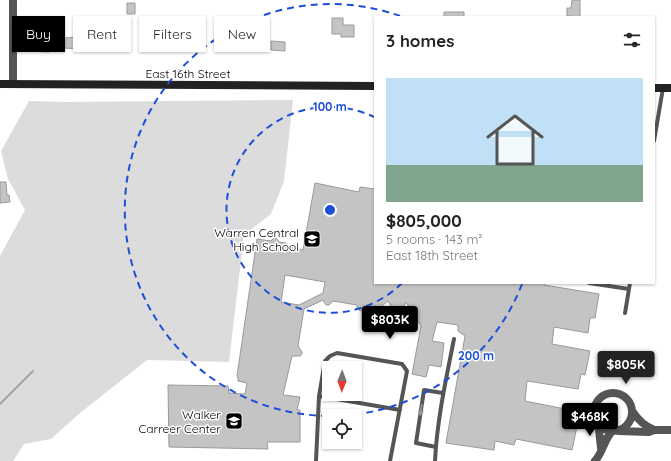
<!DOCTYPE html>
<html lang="en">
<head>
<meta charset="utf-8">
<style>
  :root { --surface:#fff; --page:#f6f6f6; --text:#222; --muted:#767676; --line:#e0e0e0; --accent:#000 }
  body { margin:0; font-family:Quicksand,sans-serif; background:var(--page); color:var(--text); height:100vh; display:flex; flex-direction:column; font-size:15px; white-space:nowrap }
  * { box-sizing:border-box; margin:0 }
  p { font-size:13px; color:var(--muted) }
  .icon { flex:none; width:22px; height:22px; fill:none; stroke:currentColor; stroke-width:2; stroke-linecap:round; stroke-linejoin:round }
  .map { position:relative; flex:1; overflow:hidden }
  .panel { position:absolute; left:374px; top:16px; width:281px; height:268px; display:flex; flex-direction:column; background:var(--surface); border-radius:0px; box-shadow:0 1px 3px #0004 }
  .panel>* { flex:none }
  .guide { position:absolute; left:12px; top:16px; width:302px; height:36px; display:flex; gap:8px }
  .needle { width:26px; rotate:181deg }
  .fabs { position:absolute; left:322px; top:361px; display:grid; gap:8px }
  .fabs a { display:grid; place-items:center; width:40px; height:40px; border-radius:0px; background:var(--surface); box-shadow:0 1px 3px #0004; font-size:20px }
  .price { position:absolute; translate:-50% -34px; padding:0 9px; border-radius:4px; background:var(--accent); color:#fff; font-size:13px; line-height:26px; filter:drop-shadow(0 1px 2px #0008) }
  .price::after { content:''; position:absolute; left:50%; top:24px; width:12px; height:9px; margin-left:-6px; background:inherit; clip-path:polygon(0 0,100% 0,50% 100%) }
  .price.active { background:#222; color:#fff }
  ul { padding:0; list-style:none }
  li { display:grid; align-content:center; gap:8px; height:212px; padding:0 12px }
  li+li { border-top:1px solid var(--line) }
  li span { display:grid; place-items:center; height:124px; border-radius:0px; color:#555 }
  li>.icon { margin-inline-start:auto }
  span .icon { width:72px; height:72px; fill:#fffc; stroke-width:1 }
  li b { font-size:17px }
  h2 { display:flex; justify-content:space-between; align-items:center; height:48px; padding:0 12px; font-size:17px }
  .pill { padding:0 14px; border-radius:0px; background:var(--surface); box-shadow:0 1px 3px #0004; font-size:14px; line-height:36px }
  .pill.active { background:var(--accent); color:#fff }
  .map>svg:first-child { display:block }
</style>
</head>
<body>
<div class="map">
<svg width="671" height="461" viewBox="0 0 671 461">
  <rect width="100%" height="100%" fill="#fff"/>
  <path fill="#dcdcdc" d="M293,100l-9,81 -13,33 -27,21 -15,127 -82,-2 -67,53 -29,26 -27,5 -11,17h-13v-205l25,-46 -17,-31 -7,-28 28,-50 37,1z"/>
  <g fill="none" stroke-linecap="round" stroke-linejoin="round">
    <path stroke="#a3a3a3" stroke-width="2" d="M0,404l33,-33"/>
  </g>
  <path fill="#c4c4c4" stroke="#999" fill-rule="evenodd" d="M572,0h8v17l-13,-1v-8h4z
    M127,3h8v11h-8z
    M444,12h20v5h-20z
    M332,18h11v7h11v12h-13v-3h-9z
    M108,21h20l1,10h-21z
    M238,30l14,1 -1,11h7v7h-21z
    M31,33h7v2l14,1 -1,14h-2v2l-19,-1z
    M81,34h10l1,12 -9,1v2l-19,-1v-10l17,-1z
    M145,36h21v10h-21z
    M184,36l11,1 -1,10h-10z
    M271,41l14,1v9l-14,-1z
    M0,182h6l1,13h2l1,7 -10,1z
    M315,183l44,9 1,-5 15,2v94h170l-1,2 55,9 -4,24h-5l-2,15 -34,-6 -2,17 38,7 -5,24 -4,-1 -3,15 -51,-8 -2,20 55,11 -8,38 -56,-11 -2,6 -19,-4 -1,9 -48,-7 19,-107 -7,-5v-6l-21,-3 -5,19 12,2 -3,24 -12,-2 -3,12 -14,-3 9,-48 -15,-24 -4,8 -6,2 -3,-2 -5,-9 -10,8 -14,-3 -1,3 -3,2 -3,-3v-3l-24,-4 -4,4h-3l-3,-5 -19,9 -6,37 4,6v2l-2,2h-8l-9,39 17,2 -3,13h3v32h-33l1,7 -99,-2 -1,-62 60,1 1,7 16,1 2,-11 -9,-2v-3l-1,-2 20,-137 14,2 3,-3 3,1 2,3 7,1 1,3 16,4zM285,275l40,7 -2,11 -24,12 -18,-3z"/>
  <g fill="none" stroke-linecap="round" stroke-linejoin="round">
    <path stroke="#555" stroke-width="4" d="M654,141l9,-53
      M589,283l40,6
      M625,313l5,-30
      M319,396l81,14
      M436,447l-20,-4 8,-53 19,3
      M316,461l3,-65 6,-35 5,-5 7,-3 65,11 5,7 -17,90
      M435,461c2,-41 11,-82 19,-122"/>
    <path stroke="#555" stroke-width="8" d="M13,84v-84
      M594 412a19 19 0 1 1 38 0a19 19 0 1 1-38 0Z
      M633,412c5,8 12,14 21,18
      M597,423l2,7 2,18
      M618,431l31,1 5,-2h17
      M595,461c8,-9 9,-21 17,-30"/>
    <path stroke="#222" stroke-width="8" d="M0,84l375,2
      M654,88h17"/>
  </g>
  <defs><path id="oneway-solid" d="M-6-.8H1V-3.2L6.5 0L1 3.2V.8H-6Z"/></defs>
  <use fill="#999" href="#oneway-solid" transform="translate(421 410) rotate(99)"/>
  <g fill="none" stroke="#1d4ed8" stroke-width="2" stroke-dasharray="7 5">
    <path d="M402 283A103 103 0 1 1 374 117"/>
    <path d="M522 284A206 206 0 0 1 332 416M328 416A206 206 0 1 1 400 16"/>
  </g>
  <defs>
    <g id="school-square" transform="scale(0.9)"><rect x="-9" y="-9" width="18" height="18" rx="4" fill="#000" stroke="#fff"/><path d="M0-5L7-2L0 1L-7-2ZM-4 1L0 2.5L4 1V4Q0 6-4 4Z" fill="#fff"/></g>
  </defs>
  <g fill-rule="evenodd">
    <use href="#school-square" x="312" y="239"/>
    <use href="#school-square" x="234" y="421"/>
  </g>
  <g text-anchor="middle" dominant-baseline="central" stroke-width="3" stroke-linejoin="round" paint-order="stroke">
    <g font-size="12" fill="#000" stroke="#fff">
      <text x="188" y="73">East 16th Street</text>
    </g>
    <g font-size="12" fill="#000" stroke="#fff" text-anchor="end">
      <text x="299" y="232">Warren Central<tspan x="299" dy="14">High School</tspan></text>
      <text x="221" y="414">Walker<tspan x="221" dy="14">Carreer Center</tspan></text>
    </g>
  </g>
  <circle cx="330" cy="210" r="6" fill="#1d4ed8" stroke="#fff" stroke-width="2"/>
  <g font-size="12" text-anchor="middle" font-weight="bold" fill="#1d4ed8" stroke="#fff" stroke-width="3" stroke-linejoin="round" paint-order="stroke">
    <text x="330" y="111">100 m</text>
    <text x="476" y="360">200 m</text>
  </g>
</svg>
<div class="fabs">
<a><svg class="needle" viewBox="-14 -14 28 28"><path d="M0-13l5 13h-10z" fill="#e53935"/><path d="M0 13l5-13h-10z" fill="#767676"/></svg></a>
<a><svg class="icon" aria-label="locate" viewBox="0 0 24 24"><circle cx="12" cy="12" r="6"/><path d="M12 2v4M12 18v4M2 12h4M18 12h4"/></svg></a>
</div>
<b class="price" style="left:390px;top:340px">$803K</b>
<b class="price active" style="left:626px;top:385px">$805K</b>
<b class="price" style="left:590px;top:437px">$468K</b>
<div class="guide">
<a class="pill active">Buy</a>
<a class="pill">Rent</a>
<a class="pill">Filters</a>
<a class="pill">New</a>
</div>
<section class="panel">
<h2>3 homes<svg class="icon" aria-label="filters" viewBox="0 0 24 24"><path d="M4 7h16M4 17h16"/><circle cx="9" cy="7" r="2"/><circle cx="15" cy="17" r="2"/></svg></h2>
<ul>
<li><span style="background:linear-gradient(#bfe0f5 70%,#7fa58c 0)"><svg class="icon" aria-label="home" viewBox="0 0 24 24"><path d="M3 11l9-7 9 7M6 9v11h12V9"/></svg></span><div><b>$805,000</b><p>5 rooms · 143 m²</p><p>East 18th Street</p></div></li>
</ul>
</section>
</div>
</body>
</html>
